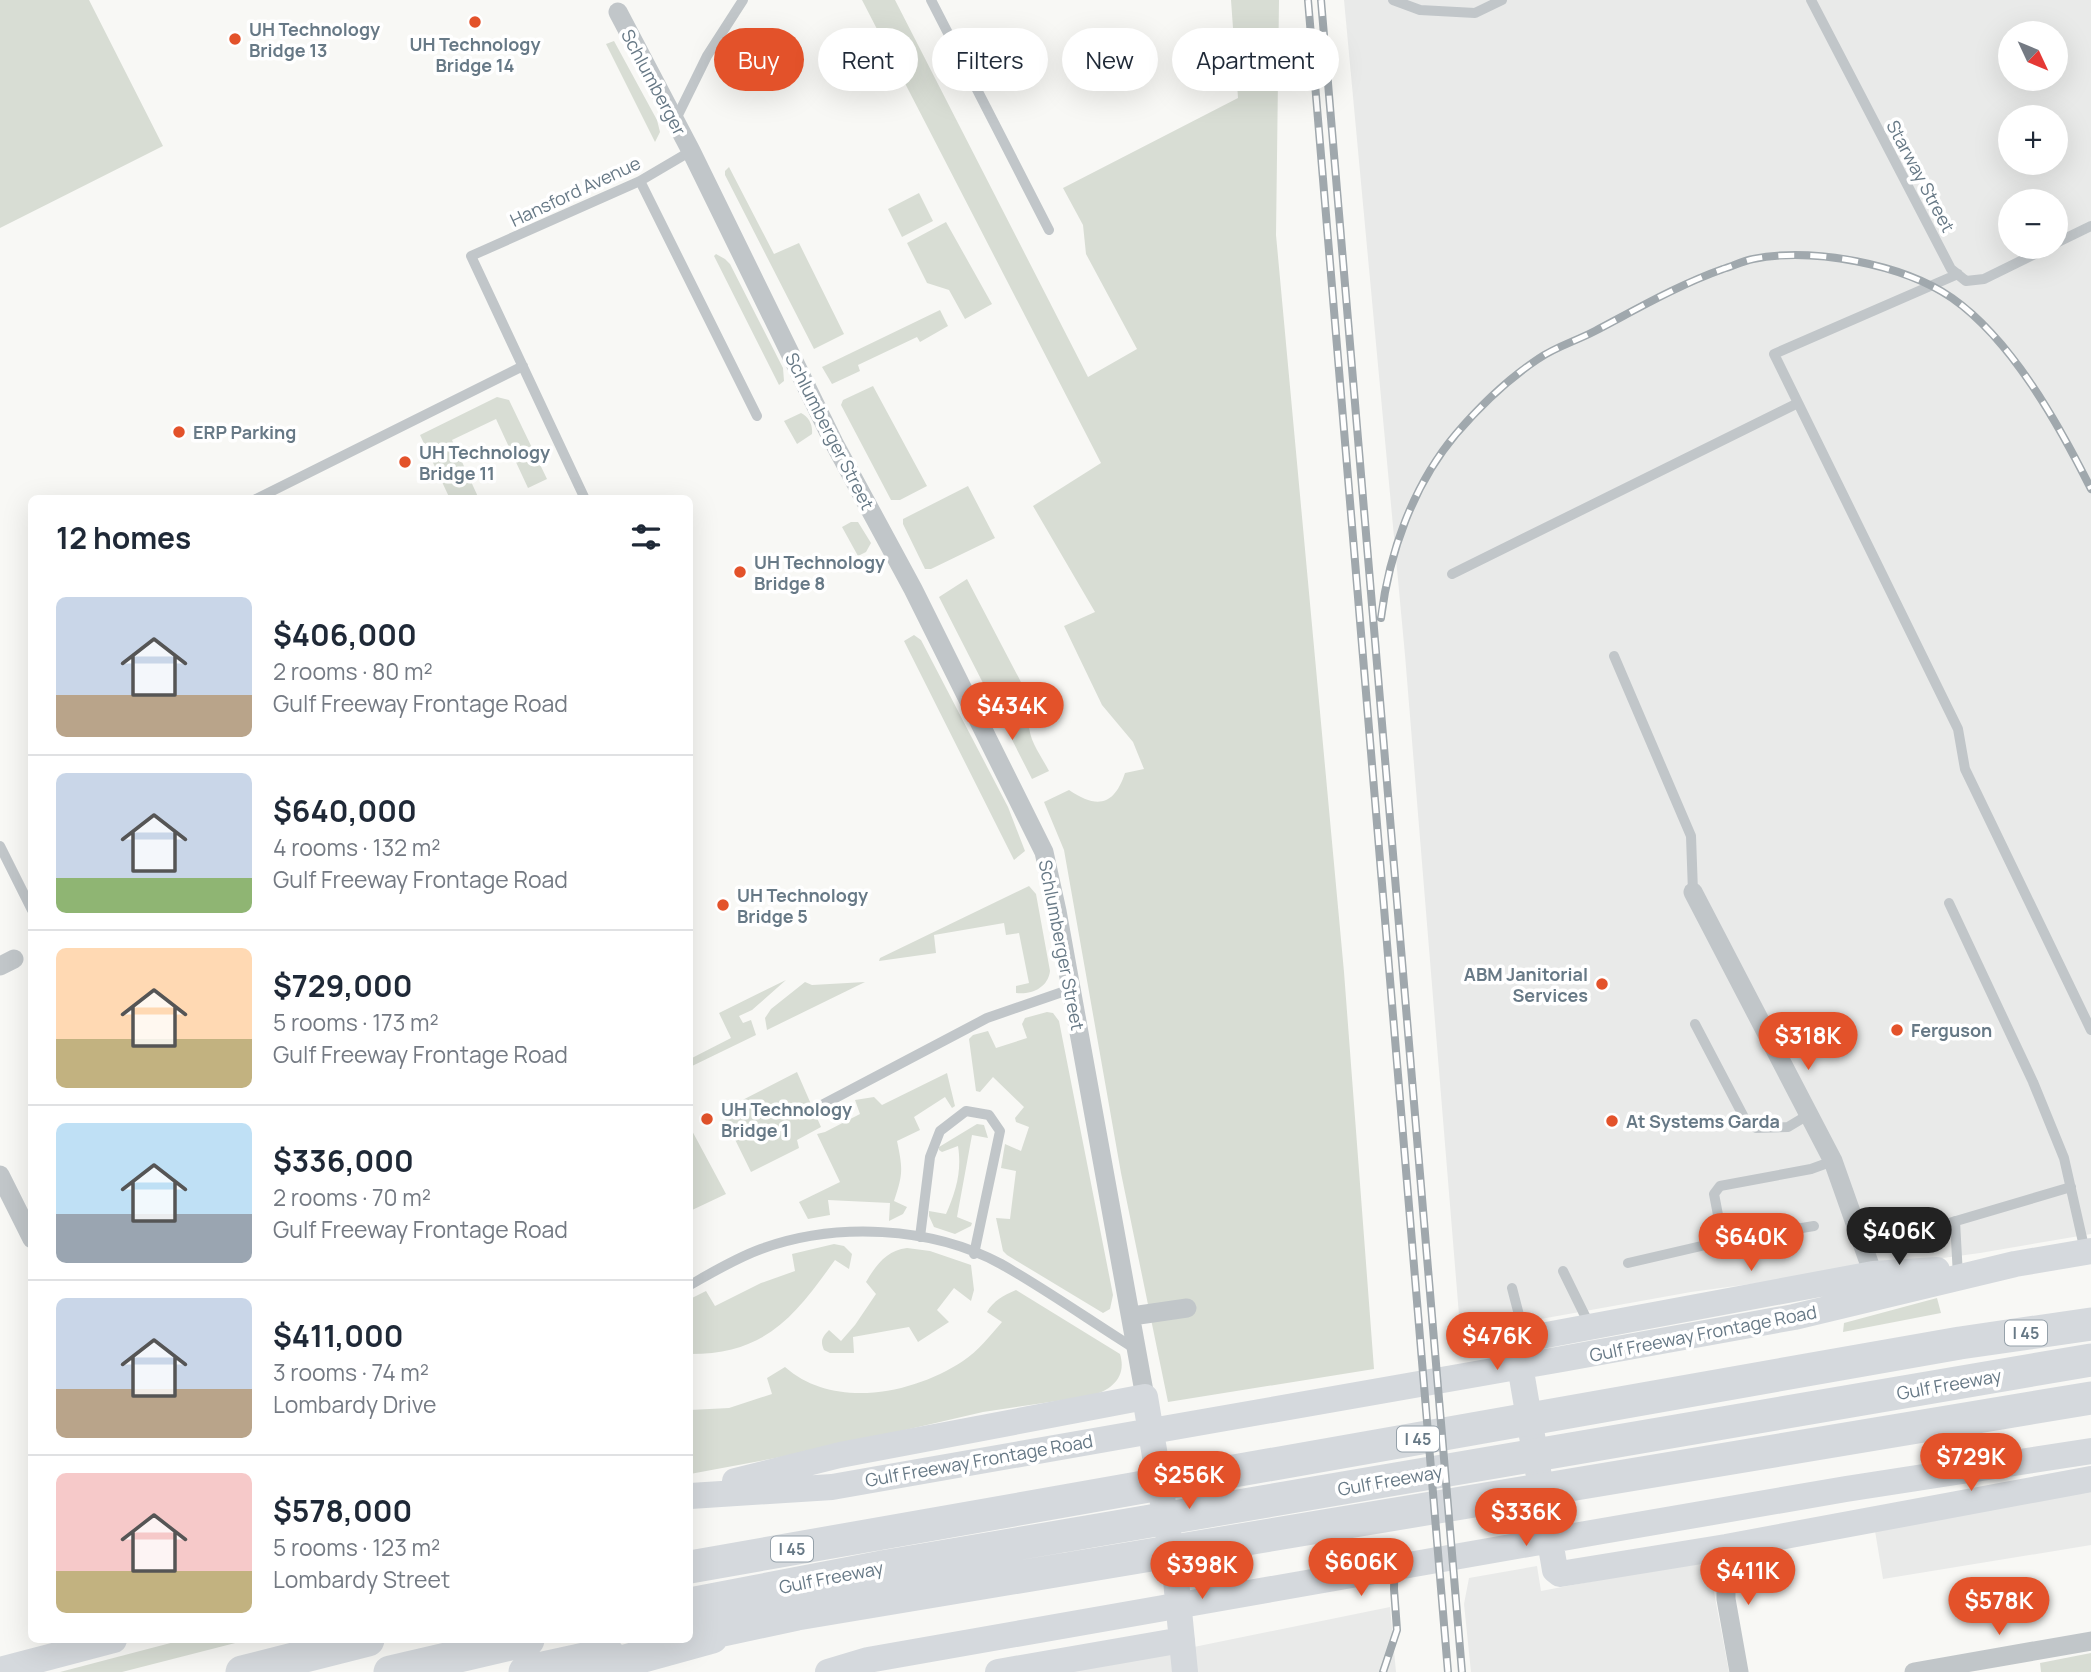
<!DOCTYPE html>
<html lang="en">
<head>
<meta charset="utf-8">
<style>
  :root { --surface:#fff; --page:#f2f2f3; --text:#1f2937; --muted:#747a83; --line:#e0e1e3; --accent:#e3522a }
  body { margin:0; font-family:Manrope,sans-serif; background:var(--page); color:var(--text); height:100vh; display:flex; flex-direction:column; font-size:26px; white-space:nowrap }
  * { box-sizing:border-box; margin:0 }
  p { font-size:23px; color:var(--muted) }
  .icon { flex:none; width:38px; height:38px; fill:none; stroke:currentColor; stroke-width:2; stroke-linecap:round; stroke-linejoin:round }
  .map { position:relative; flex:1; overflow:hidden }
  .panel { position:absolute; left:28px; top:495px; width:665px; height:1148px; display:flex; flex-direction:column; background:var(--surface); border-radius:10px; box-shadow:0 7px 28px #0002 }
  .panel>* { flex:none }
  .banner { position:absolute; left:714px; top:28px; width:665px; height:63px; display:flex; gap:14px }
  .needle { width:46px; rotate:134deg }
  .controls { position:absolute; left:1998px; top:21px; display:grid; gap:14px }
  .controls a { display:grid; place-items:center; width:70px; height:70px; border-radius:50%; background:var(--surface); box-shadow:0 7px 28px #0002; font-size:35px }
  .price { position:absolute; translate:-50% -60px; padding:0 16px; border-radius:24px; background:var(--accent); color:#fff; font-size:23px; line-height:46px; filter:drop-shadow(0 2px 4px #0008) }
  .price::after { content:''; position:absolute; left:50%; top:42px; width:21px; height:16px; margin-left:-10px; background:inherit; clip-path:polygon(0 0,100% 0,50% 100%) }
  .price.active { background:#222; color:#fff }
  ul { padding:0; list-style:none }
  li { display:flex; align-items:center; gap:21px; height:175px; padding:0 28px }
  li+li { border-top:2px solid var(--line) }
  li span { display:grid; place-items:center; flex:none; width:196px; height:140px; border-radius:10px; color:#555 }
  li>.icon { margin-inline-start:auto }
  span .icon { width:84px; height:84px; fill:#fffc; stroke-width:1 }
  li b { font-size:30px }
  h2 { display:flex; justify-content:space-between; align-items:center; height:84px; padding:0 28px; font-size:30px }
  .chip { padding:0 24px; border-radius:32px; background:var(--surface); box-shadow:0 7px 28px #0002; font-size:24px; line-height:63px }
  .chip.active { background:var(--accent); color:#fff }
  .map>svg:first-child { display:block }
</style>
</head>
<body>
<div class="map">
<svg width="2091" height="1672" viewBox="0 0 2091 1672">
  <rect width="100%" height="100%" fill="#f8f8f5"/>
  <path fill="#e9eae9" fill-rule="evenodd" d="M1344,0h747v1234l-111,19 -289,39 -190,34 -42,10v-21l-54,-660zM2011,33h45v46h-45zM2011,117h45v46h-45zM2011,201h45v46h-45z
    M2091,1487v58l-208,34 -9,-54z
    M1695,1562l10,4 6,10 18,96h-258l-7,-68 5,-26 68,-12 4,25z
    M1390,1607l6,65h-336l80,-14z"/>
  <path fill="#d8ddd4" d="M0,0h89l74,146 -163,82z
    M862,0h33l193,377 49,-28 -51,-95 -3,-29 -20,-37 175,-90 -7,-98h48l-3,235 68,737 30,397 -206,33 -47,-229 -57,-323 -20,-48 25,-12c28,19 45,16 56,-17l19,-4 -11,-27 -31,-37 -38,-79 31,-14 -62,-106 68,-43z
    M614,41l43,79 3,12 -5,10 -49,-98z
    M729,167l45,87 25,-11 45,91 -30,15 -89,-174v-4z
    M919,193l14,28 -31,16 -14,-28z
    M946,222l46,82 -27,15 -16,-29 -22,-7 -20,-40z
    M716,254l9,5 5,5 53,104 1,13 -5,4 -65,-129z
    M940,310l8,16 -28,16 -3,-5 -59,28 2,6 -28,13 -10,-17z
    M873,386l54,100 -27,14h-9l-50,-95 2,-5z
    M497,397l12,3 38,79 -19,9 -32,-69 -44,21 27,59h-29l-30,-64z
    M801,413c8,4 12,12 11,21l-15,10 -13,-23z
    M968,486l27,52 -64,31h-6l-22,-45v-5z
    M851,522h7l13,21 -5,9 -8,4 -16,-29z
    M967,579l67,128c-14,22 4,43 15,64l-17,8 -93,-182z
    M914,635l7,5 87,167 17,44 -11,9 -110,-219z
    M1029,886l7,8 14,77c-2,17 -19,24 -34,22v-7l13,-3 -10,-50 -13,2 -2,-12 -70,12 2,18 -57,8 1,-3z
    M786,980l-34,30 -13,6 4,7 8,-3 5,15 -66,32v-8l41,-21 -12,-25z
    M805,982l7,3 53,-3 -98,48 -2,-12 6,-9z
    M1047,1012l6,1 6,8 54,274 -3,14 -7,4 -96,-58 -4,-4 -7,-33 14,1 6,-48 -15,-3 4,-24 16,7 8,-24 -13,-5 -1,-4 9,-11 -31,-30 -13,15 -4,-1 -7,-52 4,-4 15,-4 8,17 31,-10 -5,-14 3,-6z
    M797,1072l24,55 -24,13 2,8 -48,24 -30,-61z
    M947,1073l8,33 -3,2 -7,-11 -31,20 6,13 -23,11c6,28 6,33 -3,60l13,6 -4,7 -14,7 1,-18 -62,-3 2,15 -22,4 -9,-17 41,-20 -23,-48 8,-2 35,-18 -5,-14 19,-3 8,8z
    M977,1124l7,1 4,13 -16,-3 -15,82 15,6 -1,3 -16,8 -21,-7 -5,-11v-5l17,3c10,-23 16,-43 12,-68l-16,6 -3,-2v-3z
    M690,1127l36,67 -36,17z
    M834,1244l10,2 8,8 -3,15 -14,-9c-41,57 -69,94 -145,94v-55l16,-8 9,15 46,-23 34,-12 -3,-17z
    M907,1248l23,3 41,14 3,25 -3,11 -17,-13 -17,22 12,12 -31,20 -9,-15 -56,10 1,16h-24l-6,-3c-4,-9 -2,-13 5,-20l12,11 14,-16 21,-31 -10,-12c10,-17 21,-32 41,-34z
    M1016,1290l104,64c7,23 -8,36 -29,42l-108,16 -164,38 -129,24v-64l39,-2 43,-14 -5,-16 18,-11c49,43 128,27 178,-6 15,-10 27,-25 39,-39l-15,-10c6,-11 17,-17 29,-22z
    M1937,1298l4,15 -98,19 1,-9z
    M182,1640h65l-125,32h-62z
    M2091,1653v19h-50l-1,-9z"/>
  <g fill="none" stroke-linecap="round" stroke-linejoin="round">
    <path stroke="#c1c6c9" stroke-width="10" d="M931,0l118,230
      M1393,0l27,10 55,3 27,-13
      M1811,0l140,269 15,12 18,-2 65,-32
      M675,121l32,-65 36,-56
      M640,181l117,235
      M2056,243l35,-17
      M1958,274l-184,80 184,375 7,40 126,261
      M256,499l267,-133
      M585,499l-114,-243 169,-75 51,-30
      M1452,574l346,-171
      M1614,656l77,180 2,56
      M0,846l32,64
      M1949,903l84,179 31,76 21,93
      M1695,1024l52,99 9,5 32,-1 20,-12
      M820,1106l167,-88 84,-29
      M1955,1221l3,55
      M1814,1226l-91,15 -9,-47 6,-8 91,-17 22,-8
      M1912,1234l159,-47
      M920,1237l10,-80 10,-26 26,-20 23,4 11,16 -26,123
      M1628,1263l95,-22
      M1563,1271l27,55
      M690,1285c23,-13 46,-27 71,-36 74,-27 170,-23 240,15 46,26 91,58 136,86
      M1512,1288l13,50"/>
    <path stroke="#c1c6c9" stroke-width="19" d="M618,12l73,139 143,292 79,146 131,263 13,59 88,486
      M1693,892l140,269 40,113
      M0,966l14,-7
      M0,1175l32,64
      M1132,1316l55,-8
      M1726,1547v52l13,73
      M1914,1672l177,-31"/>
    <path stroke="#d5d9dd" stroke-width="26" d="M1937,1270l-64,4 -348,65 -8,9 38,222 5,4 166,-27 365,-68
      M735,1481l105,-26 305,-58 31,183 9,92
      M690,1496l142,-9 730,-128 232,-42 221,-53 76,-13
      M0,1670l114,-30
      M828,1672l40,-12 723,-127 255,-44 245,-38
      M998,1672l184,-32"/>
    <path stroke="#d5d9dd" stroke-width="33" d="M690,1567l1270,-224 131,-19
      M690,1604l192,-37 1209,-207
      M690,1637l107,-23 1294,-216
      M242,1672l126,-32
      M390,1672l138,-32
      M525,1672l83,-18
      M586,1672l126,-35"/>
    <g stroke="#a0a8ad" stroke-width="8">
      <path id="rail" d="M1308,0l140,1672
        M1321,0l141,1672
        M1381,618c8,-65 32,-133 75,-184 23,-27 52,-55 82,-75 17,-12 38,-18 57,-28 42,-22 83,-46 128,-62 10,-3 20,-8 30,-10 59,-12 150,5 199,39 60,42 107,127 139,191
        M1383,1672l14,-42 -3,-41 1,-45"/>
    </g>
    <use href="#rail" stroke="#fff" stroke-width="5" stroke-dasharray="16" stroke-linecap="butt"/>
  </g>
  <g fill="#e3522a" stroke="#fff" stroke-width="2.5">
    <circle cx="475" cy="22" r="7"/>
    <circle cx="235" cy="39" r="7"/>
    <circle cx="179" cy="432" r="7"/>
    <circle cx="405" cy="462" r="7"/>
    <circle cx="740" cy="572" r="7"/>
    <circle cx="723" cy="905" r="7"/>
    <circle cx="1602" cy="984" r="7"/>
    <circle cx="1897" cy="1030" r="7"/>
    <circle cx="707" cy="1119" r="7"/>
    <circle cx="1612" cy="1121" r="7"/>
  </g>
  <g text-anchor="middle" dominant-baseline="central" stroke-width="7" stroke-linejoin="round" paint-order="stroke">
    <g fill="#fff" stroke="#95a1aa" stroke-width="2">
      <rect x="2005" y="1320.5" width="42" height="25" rx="5"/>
      <rect x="1397" y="1426.5" width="42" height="25" rx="5"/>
      <rect x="771" y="1536.5" width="42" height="25" rx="5"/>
    </g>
    <g font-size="16" font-weight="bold" fill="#677986">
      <text x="2026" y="1333">I 45</text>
      <text x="1418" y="1439">I 45</text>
      <text x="792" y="1549">I 45</text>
    </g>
    <g font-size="18" font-weight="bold" fill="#677986" stroke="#fff" text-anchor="start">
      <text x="249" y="29">UH Technology<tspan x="249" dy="21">Bridge 13</tspan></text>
      <text x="475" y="44" text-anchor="middle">UH Technology<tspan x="475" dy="21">Bridge 14</tspan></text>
      <text x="193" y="432">ERP Parking</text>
      <text x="419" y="452">UH Technology<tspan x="419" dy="21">Bridge 11</tspan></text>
      <text x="754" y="562">UH Technology<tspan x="754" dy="21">Bridge 8</tspan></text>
      <text x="737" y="895">UH Technology<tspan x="737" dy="21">Bridge 5</tspan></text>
      <text x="1588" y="974" text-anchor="end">ABM Janitorial<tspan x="1588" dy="21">Services</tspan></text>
      <text x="1911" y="1030">Ferguson</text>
      <text x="721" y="1109">UH Technology<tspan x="721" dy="21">Bridge 1</tspan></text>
      <text x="1626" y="1121">At Systems Garda</text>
    </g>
    <g font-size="18" fill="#677986" stroke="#fff">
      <text transform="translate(654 82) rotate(62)">Schlumberger</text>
      <text transform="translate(1921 176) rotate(62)">Starway Street</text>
      <text transform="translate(575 191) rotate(-25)">Hansford Avenue</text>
      <text transform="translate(830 431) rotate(63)">Schlumberger Street</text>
      <text transform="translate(1062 945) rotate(79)">Schlumberger Street</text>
      <text transform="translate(1703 1333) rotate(-11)">Gulf Freeway Frontage Road</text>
      <text transform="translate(1949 1384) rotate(-10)">Gulf Freeway</text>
      <text transform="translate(979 1460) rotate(-10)">Gulf Freeway Frontage Road</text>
      <text transform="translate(1390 1480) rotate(-10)">Gulf Freeway</text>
      <text transform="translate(831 1577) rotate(-11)">Gulf Freeway</text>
    </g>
  </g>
</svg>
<div class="controls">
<a><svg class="needle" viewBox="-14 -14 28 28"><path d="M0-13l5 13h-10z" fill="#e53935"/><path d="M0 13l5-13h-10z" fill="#747a83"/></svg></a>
<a>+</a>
<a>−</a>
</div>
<b class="price" style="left:1012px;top:742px">$434K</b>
<b class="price" style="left:1808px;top:1072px">$318K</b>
<b class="price active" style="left:1899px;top:1267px">$406K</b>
<b class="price" style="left:1751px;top:1273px">$640K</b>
<b class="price" style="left:1497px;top:1372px">$476K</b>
<b class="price" style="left:1971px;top:1493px">$729K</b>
<b class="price" style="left:1189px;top:1511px">$256K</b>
<b class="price" style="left:1526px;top:1548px">$336K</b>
<b class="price" style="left:1361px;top:1598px">$606K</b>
<b class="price" style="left:1202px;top:1601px">$398K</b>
<b class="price" style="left:1748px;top:1607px">$411K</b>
<b class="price" style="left:1999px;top:1637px">$578K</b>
<div class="banner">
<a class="chip active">Buy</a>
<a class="chip">Rent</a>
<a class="chip">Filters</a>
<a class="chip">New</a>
<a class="chip">Apartment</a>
</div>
<section class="panel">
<h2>12 homes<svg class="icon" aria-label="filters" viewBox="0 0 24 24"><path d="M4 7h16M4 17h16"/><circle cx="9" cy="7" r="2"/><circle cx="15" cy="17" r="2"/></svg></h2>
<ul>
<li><span style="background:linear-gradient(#c9d6e8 70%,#b9a48a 0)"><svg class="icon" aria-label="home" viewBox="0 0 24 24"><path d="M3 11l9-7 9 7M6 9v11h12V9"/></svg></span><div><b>$406,000</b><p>2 rooms · 80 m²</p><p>Gulf Freeway Frontage Road</p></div></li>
<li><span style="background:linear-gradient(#c9d6e8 75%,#8fb573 0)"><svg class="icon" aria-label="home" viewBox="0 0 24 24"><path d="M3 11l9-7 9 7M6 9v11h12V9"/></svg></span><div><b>$640,000</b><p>4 rooms · 132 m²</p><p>Gulf Freeway Frontage Road</p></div></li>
<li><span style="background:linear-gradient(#ffd9b3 65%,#c2b280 0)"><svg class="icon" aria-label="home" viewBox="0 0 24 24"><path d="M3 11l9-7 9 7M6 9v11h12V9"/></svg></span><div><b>$729,000</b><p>5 rooms · 173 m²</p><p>Gulf Freeway Frontage Road</p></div></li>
<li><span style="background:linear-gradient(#bfe0f5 65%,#9aa5b1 0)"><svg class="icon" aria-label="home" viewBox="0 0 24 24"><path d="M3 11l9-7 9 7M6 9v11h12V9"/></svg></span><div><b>$336,000</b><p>2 rooms · 70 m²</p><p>Gulf Freeway Frontage Road</p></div></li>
<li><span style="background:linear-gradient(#c9d6e8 65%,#b9a48a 0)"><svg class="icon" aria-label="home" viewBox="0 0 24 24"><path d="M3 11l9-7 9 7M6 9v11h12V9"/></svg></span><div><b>$411,000</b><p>3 rooms · 74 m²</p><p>Lombardy Drive</p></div></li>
<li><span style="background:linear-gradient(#f6c9c9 70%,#c2b280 0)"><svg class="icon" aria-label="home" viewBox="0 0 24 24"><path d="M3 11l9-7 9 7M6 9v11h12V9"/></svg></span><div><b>$578,000</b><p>5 rooms · 123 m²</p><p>Lombardy Street</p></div></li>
</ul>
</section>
</div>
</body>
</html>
